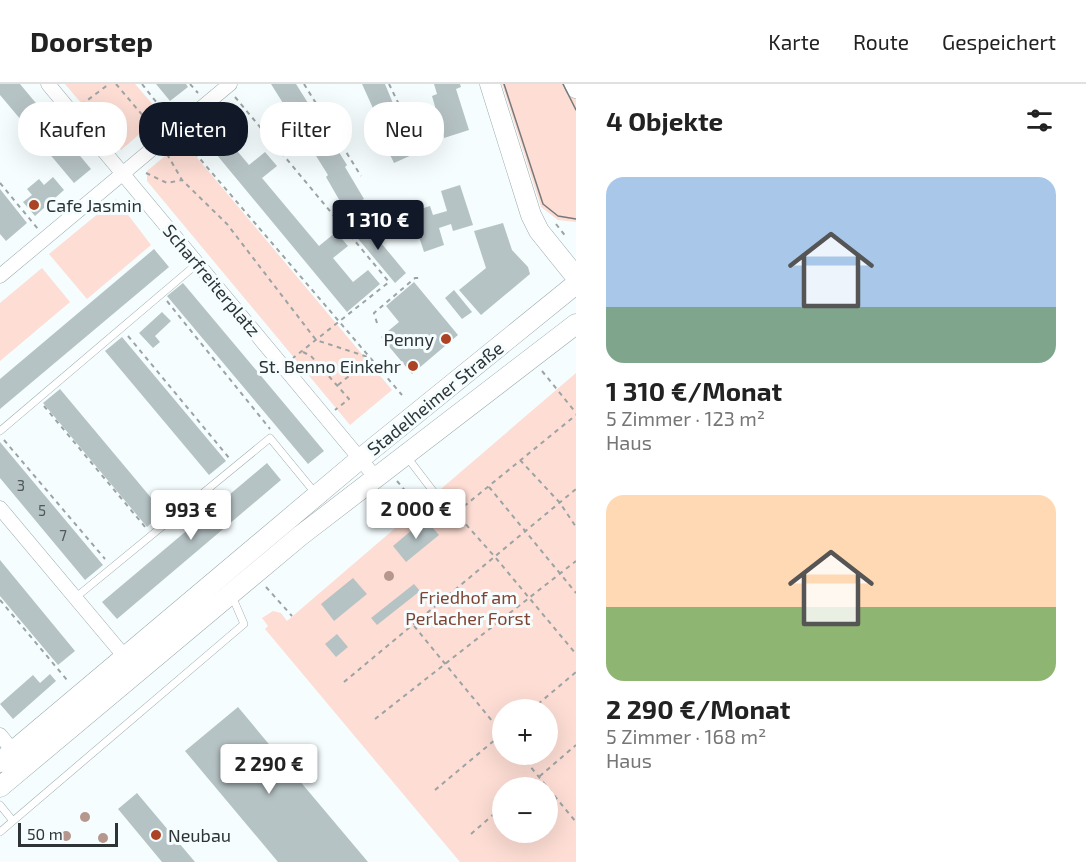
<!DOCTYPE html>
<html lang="de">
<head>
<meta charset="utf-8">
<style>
  :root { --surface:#fff; --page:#f6f6f6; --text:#222; --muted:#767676; --line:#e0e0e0; --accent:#111827 }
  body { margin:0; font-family:"Exo 2",sans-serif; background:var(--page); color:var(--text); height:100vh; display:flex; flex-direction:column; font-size:22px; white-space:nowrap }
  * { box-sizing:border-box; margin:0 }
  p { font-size:20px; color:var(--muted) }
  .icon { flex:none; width:33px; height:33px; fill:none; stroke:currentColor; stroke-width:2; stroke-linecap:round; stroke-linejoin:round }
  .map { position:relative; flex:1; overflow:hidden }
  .drawer { display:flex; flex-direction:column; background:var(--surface); width:510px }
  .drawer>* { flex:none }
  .hud { position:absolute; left:18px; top:18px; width:468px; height:54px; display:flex; gap:12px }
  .fabs { position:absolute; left:492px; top:615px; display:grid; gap:12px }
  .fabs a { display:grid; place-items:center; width:66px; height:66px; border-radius:50%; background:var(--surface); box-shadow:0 6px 24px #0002; font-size:30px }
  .scale { position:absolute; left:18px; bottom:15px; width:100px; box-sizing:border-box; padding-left:6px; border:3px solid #2e3435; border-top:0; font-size:16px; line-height:21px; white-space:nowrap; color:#2e3435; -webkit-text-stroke:4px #f5fdfe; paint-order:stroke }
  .price { position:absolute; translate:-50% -51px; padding:0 14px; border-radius:6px; background:#fff; color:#222; font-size:20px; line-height:39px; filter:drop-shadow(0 2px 3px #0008) }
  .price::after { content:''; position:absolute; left:50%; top:36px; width:18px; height:14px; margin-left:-9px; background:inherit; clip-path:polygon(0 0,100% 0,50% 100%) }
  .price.selected { background:var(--accent); color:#fff }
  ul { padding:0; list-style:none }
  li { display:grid; align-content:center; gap:12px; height:318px; padding:0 30px }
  li span { display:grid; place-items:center; height:186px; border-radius:18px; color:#555 }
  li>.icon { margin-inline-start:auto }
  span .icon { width:108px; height:108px; fill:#fffc; stroke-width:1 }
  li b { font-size:26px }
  h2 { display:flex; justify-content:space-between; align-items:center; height:72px; padding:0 30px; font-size:26px }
  .tag { padding:0 21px; border-radius:24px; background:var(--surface); box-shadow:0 6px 24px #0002; font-size:21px; line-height:54px }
  .tag.selected { background:var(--accent); color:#fff }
  header { display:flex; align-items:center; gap:36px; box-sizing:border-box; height:84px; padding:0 30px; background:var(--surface); border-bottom:2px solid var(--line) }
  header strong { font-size:28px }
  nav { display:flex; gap:33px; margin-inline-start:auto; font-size:21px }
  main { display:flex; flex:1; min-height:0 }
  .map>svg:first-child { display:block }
</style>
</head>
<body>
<header>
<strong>Doorstep</strong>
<nav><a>Karte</a><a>Route</a><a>Gespeichert</a></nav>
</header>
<main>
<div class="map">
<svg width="576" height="778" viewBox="0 0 576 778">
  <rect width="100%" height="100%" fill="#f5fdfe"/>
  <path fill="#fdddd4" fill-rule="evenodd" d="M65,0h70l27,31 -41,35z
    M502,0h66l8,16v122l-18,-2 -17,-13z
    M183,57l209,249 -42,35 -203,-244v-10z
    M116,115l35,46 -64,54 -38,-45z
    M42,184l28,34 -70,59v-58z
    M576,289v489h-116l-195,-233 3,-3 -6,-8 11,-7 8,2 6,8zM502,626h46v44h-46zM502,704h46v44h-46z"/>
  <path fill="#b6c3c5" d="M0,0h20l71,85 -17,14 -74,-88z
    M156,0h30l2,3 -18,14z
    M271,0h25l51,81 -2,2 19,32 -19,11 -19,-33 2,-2z
    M362,0h23l29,70 -20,9 -16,-33 4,-2z
    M434,0h26l1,3 -5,2 13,41 -25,8 -12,-42 5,-2z
    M230,30l12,14 -14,12 21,25 16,-13 12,14 -15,12 57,68 17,-14 12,14 -15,12 20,24 15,-12 12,14 -33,28 -145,-175z
    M53,93l11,13 -29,26 -12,-14 9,-7 -5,-6 12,-10 5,6z
    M460,101l13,40 -20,6 -2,-7 -12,4 5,17 -20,7 -13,-40 19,-6 3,9 14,-4 -6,-20z
    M0,105l27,34 -21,18 -6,-7z
    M362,136l44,53 -11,10 -45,-54z
    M503,139l9,27 16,17 2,7 -49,41 -22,-25 27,-22 -12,-37z
    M154,165l15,18 -169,142v-30z
    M414,198l44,53 -46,39 -31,-37 18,-15 -13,-16z
    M183,199l141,168 -16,13 -141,-168z
    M454,206l18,22 -10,7 -17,-21z
    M162,228l9,9 -16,15 5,6 -7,6 -14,-15z
    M122,253l104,124 -17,14 -104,-124z
    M60,305l103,123 -16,15 -104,-124z
    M0,358l103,123 -18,15 -85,-102z
    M267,379l14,17 -164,139 -15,-17z
    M425,435l14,16 -33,27 -13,-16z
    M0,476l75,91 -17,14 -58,-69z
    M353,494l14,16 -33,27 -13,-17z
    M414,500l6,7 -43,34 -6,-7z
    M337,550l11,13 -12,10 -11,-13z
    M50,590l6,7 -43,38 -13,-15 33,-29 7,8z
    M238,623l50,60 80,95h-90l-93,-111z
    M137,709l58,69h-33l-44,-53z"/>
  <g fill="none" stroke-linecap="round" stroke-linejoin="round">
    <g stroke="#9caaac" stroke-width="8">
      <path id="lane" d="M0,347l198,-168
        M407,373l39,51
        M75,514l195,-160 46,56
        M0,721l13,16
        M0,748l244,-208 -12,-28"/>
    </g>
    <g stroke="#9caaac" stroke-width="15">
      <path id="street" d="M48,0l328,394
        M0,192l230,-192
        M0,424l125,149
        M0,651l13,16"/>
    </g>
    <g stroke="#9caaac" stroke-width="21">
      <path id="secondary" d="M490,0l41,131 8,16 37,46
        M574,0l2,4
        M0,678l360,-303 216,-175
        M0,703l300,-251 276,-212"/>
    </g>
    <path stroke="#9ca3a4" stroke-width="2" stroke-dasharray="4.5 4.5" stroke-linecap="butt" d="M116,0l39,46
      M142,0l26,33
      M190,0l8,9
      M304,0l57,92
      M389,0l23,47
      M235,13l154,185 -96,76
      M81,21l28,-21
      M183,55l219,256
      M167,70l15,26 45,44 89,116 55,18
      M146,89l21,10 15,-3
      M0,99l38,46
      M556,140l11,14
      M167,217l103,128
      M377,239l-3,-10 41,-35h4
      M128,252l102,123
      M303,268l8,4 38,43 -14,11
      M542,287l34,42
      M338,301l33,-27
      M44,322l102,122
      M4,356l101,119
      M520,376l40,43 16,24
      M397,397l21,25 15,1
      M489,403l87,106
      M454,427l41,46 81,97
      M457,428l119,-97
      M266,503l26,29
      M0,516l67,80
      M414,542l88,107
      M344,598l232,-193
      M531,626l45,-38
      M375,635l201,-158
      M520,670l56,68
      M526,704l50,-43
      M435,706l67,-56
      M471,750l31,-27"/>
    <use href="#lane" stroke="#fff" stroke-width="7"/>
    <use href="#street" stroke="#fff" stroke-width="14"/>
    <use href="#secondary" stroke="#fff" stroke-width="20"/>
    <path stroke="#747a7b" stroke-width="1.5" d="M504,0l39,120 15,12 18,3
      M563,0l13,26"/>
  </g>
  <g fill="#b5978d">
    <circle cx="389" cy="492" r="5"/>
    <circle cx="85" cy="733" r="5"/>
    <circle cx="66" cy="752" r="5"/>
    <circle cx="103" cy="754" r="5"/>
  </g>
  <g fill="#ab4324" stroke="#f5fdfe" stroke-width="2">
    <circle cx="34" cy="121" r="6"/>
    <circle cx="446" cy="255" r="6"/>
    <circle cx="413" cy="282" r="6"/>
    <circle cx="156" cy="751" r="6"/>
  </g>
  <g text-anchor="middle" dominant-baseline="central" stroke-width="6" stroke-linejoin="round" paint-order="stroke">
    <g font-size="15" fill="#505859">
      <text x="21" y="401">3</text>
      <text x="42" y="426">5</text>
      <text x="63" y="451">7</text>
    </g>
    <g font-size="18" fill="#2e3435" stroke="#f5fdfe" text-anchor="start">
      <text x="46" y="121">Cafe Jasmin</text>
      <text x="434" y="255" text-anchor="end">Penny</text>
      <text x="401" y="282" text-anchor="end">St. Benno Einkehr</text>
      <text x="168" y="751">Neubau</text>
    </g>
    <g font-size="18" fill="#2e3435" stroke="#f5fdfe">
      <text transform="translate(212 196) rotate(50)">Scharfreiterplatz</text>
      <text transform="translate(435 314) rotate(-39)">Stadelheimer Straße</text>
    </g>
    <g font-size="18" fill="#814331" stroke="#f5fdfe">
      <text x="468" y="513">Friedhof am<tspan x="468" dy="21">Perlacher Forst</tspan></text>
    </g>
  </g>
</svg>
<div class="fabs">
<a>+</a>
<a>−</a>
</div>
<div class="scale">50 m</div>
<b class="price selected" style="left:378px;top:167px">1 310 €</b>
<b class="price" style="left:416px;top:456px">2 000 €</b>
<b class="price" style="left:191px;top:457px">993 €</b>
<b class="price" style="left:269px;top:711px">2 290 €</b>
<div class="hud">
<a class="tag">Kaufen</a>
<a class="tag selected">Mieten</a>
<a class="tag">Filter</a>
<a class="tag">Neu</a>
</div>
</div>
<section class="drawer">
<h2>4 Objekte<svg class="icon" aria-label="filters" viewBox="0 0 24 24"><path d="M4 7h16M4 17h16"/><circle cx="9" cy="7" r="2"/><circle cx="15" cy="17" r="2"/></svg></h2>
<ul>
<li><span style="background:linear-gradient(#a9c7e8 70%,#7fa58c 0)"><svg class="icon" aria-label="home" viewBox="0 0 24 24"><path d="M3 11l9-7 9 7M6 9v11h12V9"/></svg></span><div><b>1 310 €/Monat</b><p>5 Zimmer · 123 m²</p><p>Haus</p></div></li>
<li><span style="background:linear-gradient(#ffd9b3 60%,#8fb573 0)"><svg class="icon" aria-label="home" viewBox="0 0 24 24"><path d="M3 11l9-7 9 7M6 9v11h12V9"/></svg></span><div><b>2 290 €/Monat</b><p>5 Zimmer · 168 m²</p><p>Haus</p></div></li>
</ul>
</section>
</main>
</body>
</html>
